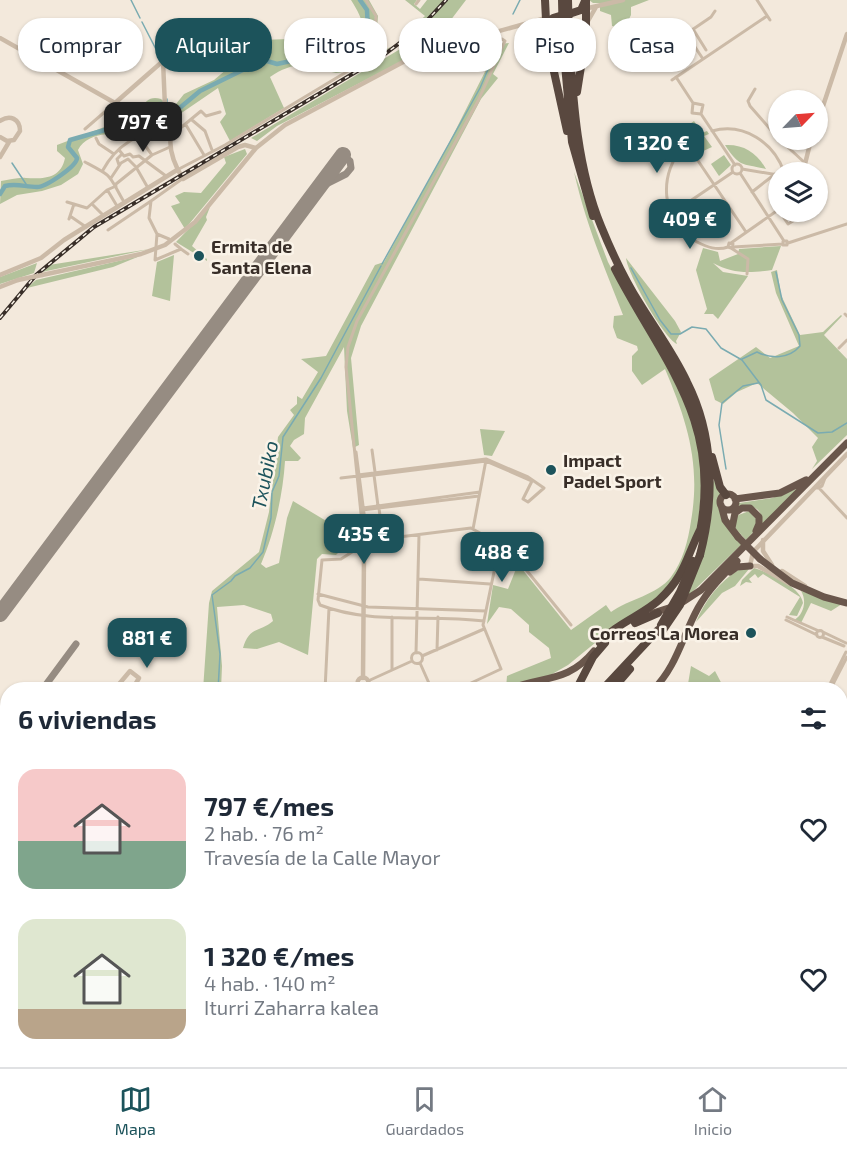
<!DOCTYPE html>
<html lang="es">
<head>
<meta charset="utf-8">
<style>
  :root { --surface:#fff; --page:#f2f2f3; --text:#1f2937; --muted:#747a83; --line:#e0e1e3; --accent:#1c535b }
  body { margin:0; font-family:"Exo 2",sans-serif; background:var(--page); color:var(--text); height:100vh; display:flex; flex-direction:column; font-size:22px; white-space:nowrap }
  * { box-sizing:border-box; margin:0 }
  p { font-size:20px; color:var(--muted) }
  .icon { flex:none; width:33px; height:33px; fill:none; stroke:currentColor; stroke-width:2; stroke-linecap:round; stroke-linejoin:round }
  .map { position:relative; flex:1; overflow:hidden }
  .drawer { position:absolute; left:0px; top:682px; width:848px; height:386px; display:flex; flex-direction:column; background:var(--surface); border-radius:24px 24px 0 0; box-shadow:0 2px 4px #0004 }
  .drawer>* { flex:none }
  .banner { position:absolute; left:18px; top:18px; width:812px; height:54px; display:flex; gap:12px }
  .needle { width:39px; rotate:65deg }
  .fabs { position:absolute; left:768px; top:90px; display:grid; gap:12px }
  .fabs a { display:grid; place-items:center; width:60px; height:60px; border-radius:50%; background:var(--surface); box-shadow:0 2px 4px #0004; font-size:30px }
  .price { position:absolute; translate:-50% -51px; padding:0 14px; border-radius:12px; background:var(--accent); color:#fff; font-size:20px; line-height:39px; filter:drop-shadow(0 2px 3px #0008) }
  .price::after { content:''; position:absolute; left:50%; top:36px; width:18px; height:14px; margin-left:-9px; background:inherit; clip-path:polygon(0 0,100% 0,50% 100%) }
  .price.on { background:#222; color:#fff }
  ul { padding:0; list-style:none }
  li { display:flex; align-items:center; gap:18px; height:150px; padding:0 18px }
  li span { display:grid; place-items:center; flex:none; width:168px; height:120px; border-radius:18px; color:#555 }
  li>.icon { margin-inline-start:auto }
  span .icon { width:72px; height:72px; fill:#fffc; stroke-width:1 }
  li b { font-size:26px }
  h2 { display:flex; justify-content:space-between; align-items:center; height:72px; padding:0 18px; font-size:26px }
  .chip { padding:0 21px; border-radius:24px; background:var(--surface); box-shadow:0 2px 4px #0004; font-size:21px; line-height:54px }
  .chip.on { background:var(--accent); color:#fff }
  .menu { display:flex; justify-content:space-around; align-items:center; height:84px; border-top:2px solid var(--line); background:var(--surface); font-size:16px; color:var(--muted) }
  .menu a { display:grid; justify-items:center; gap:3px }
  .menu .on { color:var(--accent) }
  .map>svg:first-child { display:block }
</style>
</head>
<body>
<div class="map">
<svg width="847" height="1067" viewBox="0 0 847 1067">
  <rect width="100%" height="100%" fill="#f3e9dc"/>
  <path fill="#b3c29b" d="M351,0h18l9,16 -3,33 5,4 12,-7c-13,12 -42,27 -56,27 -5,-1 -13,-4 -18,-6 -19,-4 -32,-1 -48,10l14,31 -54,33 -10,-19 6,-8 -8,-26 -38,26 -7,2 -18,-5 -9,5 -6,15c-19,4 -51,-2 -62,19l5,14 -5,10 -17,11 -19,6 -25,4 -17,9 1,-23c9,-1 17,-4 25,-3 17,1 35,1 39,-20l-8,-7v-6l50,-19h25c9,-11 10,-33 29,-27l11,10 12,-15 30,-14 13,-11 38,-12 -4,-17 55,-2 28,-9 12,18c13,-17 5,-31 -5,-47z
    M405,0h12l-3,4 6,5 7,-9h39l-35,46 -154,80 -20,15 -6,-3 156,-93 -5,-8 23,-21z
    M589,0h60l-18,7v8l-7,14 -12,-3 -1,-11 -11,-4v-8h-7z
    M509,43l-16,31 5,4 -17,21 -120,227 -10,32 8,87 -6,3 -6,-37 -3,-64 -39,71 -1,16 -10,6 -4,6 11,12 -3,3h-13c-2,34 -11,73 -24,103l5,4 13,-5 8,-45 6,-17 35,21 12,29 -4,4 -14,-1 -5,5 -9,96 -29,-13 -22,7 -14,-1c6,-22 18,-16 30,-27l-2,-7 -27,-9 -27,2 5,59 -1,24h-18l6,-87 3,-12 47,-39 10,-40 9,-75 16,-22 -4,-5 7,-6v-8l5,3 16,-27 -17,-13 25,-3 49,-91 9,-3 65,-119 50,-99z
    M694,121l8,12 5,-2 2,3 -5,2 8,11 -11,5 -8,-11 -4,3 -2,-2 4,-4 -7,-10z
    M725,145c19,-1 32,8 41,24 -24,-6 -26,-1 -41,-24z
    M245,149l2,5 -62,75 -14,-23 9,-3 -5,-7 9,-4 17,1 25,-30 -2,-6z
    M724,155l7,10 -12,11 -8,-12z
    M574,172l34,90 18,34 50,82 18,46 9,54 -5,48 -20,49 -29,31 -43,28 -38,31 -21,12 -41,11 1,-12 44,-18 -2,-10 -20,-16v-7l-18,-16 -12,-2 -12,17 6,-39 15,4 10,-25 53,66 35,-25 5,7c18,-13 46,-17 60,-35 12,-16 17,-36 20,-56 10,-57 -4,-100 -26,-152l-23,16 -10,-14v-15l6,-6 -1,-4 -20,-8 -4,-11 1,-11 9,-1c-19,-49 -37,-90 -49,-143z
    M210,207l-4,10 1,3 -15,26 15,13v2l-31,-19z
    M781,246l-9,24c-23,3 -39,4 -59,-7l10,9 25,4 -30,43 -5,-5h-9l3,-5 -11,-39 7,-22 15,4 2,9 18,-7 1,-5z
    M150,249l-108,23 7,-7z
    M174,255l-4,46 -18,-5 5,-34z
    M140,256l-27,11 -86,21 9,-8z
    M626,258l49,63 6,11 -5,9 1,3c-14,-7 -49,-69 -51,-86z
    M37,263l-3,10 -34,11v-7z
    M777,270l4,25 19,40 23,-3 18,-17 1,1 -18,19 23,24v76l-35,34 5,-8 -5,-14 6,-9 -25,-25 -36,-30 -20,9 -14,12 -8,-4 -6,-21 47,-32 14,11 29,-12 -23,-53 -5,-21z
    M480,429l25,2 -13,25 -8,-1z
    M715,475l7,20 -3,11 23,38 -55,53z
    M799,488l-38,38c3,-17 -6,-21 -22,-20v-3l33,-5z
    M749,511l8,9 -2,10 -9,10 -11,-12 1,-12z
    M754,568c14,4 47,19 49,35l-6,13 -8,-1 11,-18 -37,-23 -5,4 -3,-4 -6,5 3,4 -6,-1 -6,4 2,-6z
    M740,569h9l-14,17 -13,7 -26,29c9,-22 24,-41 44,-53z
    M801,591l41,13 -11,7 -20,-8 -10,20 -7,-3c10,-5 13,-20 7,-29z
    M691,666l18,10 6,-5 10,19h-38z
    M458,1060h182l10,7h-195z"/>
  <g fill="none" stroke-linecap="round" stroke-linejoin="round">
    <path stroke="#7aabb1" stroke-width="1.5" d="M131,0l9,18
      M513,14l7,-14
      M142,22l19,37
      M167,107v-8
      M12,163l14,21
      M382,264l98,-176 18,-42
      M631,268l29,52 11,14h9l12,-7 14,2 15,19 21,12 19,25 5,15 52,33 14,-1 15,-9
      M742,359l15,-7c14,7 32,7 43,-6l-1,-11 -17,-35 -6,-28
      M726,469l-7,-44 3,-22 21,-17 15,-3
      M218,690l2,-36 -8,-59 19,-14 4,-5 15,-8 13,-16 8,-34 1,-26 7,-16 4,-39 38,-59 60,-112
      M245,1067v-7
      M452,1067l7,-7"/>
    <path stroke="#7aabb1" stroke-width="4.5" d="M0,194l5,-8c12,-3 20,1 32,1 9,0 40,-21 40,-29l-9,-11 2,-7 42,-12h26c8,-10 7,-24 24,-24l7,6 7,1 24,-20 59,-29 8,-1 10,3 23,-5 37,9 13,-5 15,-21 3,-12 -1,-20 -7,-10"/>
    <path stroke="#968c82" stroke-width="7" d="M318,188l28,-14 5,-6 -1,-7 -5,-4 -8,1 -6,13
      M42,690l34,-46
      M0,723l8,-6
      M0,758l8,10
      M8,779v6"/>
    <path stroke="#968c82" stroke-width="16" d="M0,614l343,-459"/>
    <path stroke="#cbbaa7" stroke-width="3" d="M757,0l13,20
      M416,4l3,-4
      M679,23l24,36
      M693,29l13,21
      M686,34l25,-17 4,-6
      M163,61l27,-18
      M676,77l17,26
      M672,80l95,-64
      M755,89l-7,12 2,5 28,32
      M693,103l10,2 -2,9 34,51
      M693,103l-1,10 9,1
      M192,120l13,11 7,19
      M186,125l18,30
      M85,129l30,-26 15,17
      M678,131l68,101
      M712,131c32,-9 62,12 72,41
      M172,135l29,-24 5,5 14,-4
      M139,137l13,18 18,-8
      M96,138l3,6 15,10
      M780,140l24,22
      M686,144c-29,28 -26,78 11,98 10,5 20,9 31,5
      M119,150l5,6 6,-2 3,3
      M133,157l6,-1 27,20
      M85,162c30,16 22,11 39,40
      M732 169a5 5 0 1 1 10 0a5 5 0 1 1-10 0Z
      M119,165l-2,-6 5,-5
      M742,169l36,6
      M103,170c14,-26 35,-37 62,-40
      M177,170l48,-25 138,-83 12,-31 1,-15 -10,-16
      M740,173l44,68
      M111,178l10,-15 7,-4 8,8 12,21
      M116,184l36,-29
      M108,191l9,15
      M752,192l23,-18
      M67,202l20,6 20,-18 9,-4
      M92,204l11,11
      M780,212l8,12 5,-3 3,-9
      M671,214l62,-42
      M70,216l16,11
      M69,219l5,-15
      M108,230l43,-29
      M157,234l-8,-16 2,-17 31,-22
      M689,236l41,-27
      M169,239l-12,-5 -2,26 26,-11 7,5
      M783,241h4v4h-4z
      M729,243l4,1 -2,4 -3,-1z
      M731,243l47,-33
      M788,243l59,-19
      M175,244l6,5
      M733,247l50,-3
      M731,248l17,11 -1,15
      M845,314l2,2
      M839,348l8,-8
      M372,450l3,22
      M356,452l12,92
      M358,475l128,-16 42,18 16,11 -16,14 -5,-3 9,-18 -46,-20 -128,16
      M374,475l4,31
      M341,478l17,-2
      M817,488l5,-2 3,-8
      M819,488l28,30
      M363,508l117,-16
      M379,508l4,31
      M362,510l117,-14
      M473,529l13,-69
      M364,543l-18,-176 2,-20 9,-26 121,-220 27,-60 -3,-2 -22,5 -20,-1
      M369,545l14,-6 88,-11 39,22 61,75
      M360,547l-19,12 -19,1 -4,40 2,5c51,20 109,9 164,16
      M419,579l71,5
      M318,594l50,13 118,4
      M787,617l32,14
      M786,620l31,15
      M816.5 634a3.5 3.5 0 1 1 7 0a3.5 3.5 0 1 1-7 0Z
      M823,632l23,11
      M822,637l22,9
      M437,650l1,-33
      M411.5 658a5.5 5.5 0 1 1 11 0a5.5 5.5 0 1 1-11 0Z
      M416,653l3,-118
      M422,656l62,-27
      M420,663l12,27
      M392,670v-53
      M368,681l44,-20
      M474,682l1,8
      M763,685l5,5
      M320,690h5
      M325,690l4,-82
      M347,690l10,-4
      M456,690l45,-21 -18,-44 17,-82
      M494,690l13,-1
      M827,690l19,-38
      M830,690l17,-33
      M840,738l7,-6
      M840,761l7,7
      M840,797l7,4
      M840,822l2,-2
      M840,854l7,8
      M0,888h4l4,5
      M0,913v9
      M0,949l8,-4
      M0,961l8,-4
      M331,1060l5,3 3,-3
      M354,1060l4,7
      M26,1067l18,-5 18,5
      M578,1067l8,-7
      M732,1067l1,-7
      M740,1067l1,-7"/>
    <path stroke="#cbbaa7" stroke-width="4.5" d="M584,9l39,-9
      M588,21l8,-14
      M0,38l115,65 48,-42 3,69
      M0,121c10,-7 20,-2 20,10l-6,9 -7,1 -7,-4
      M818,121l29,-87
      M170,136l-5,-1 1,-6 6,3c-5,15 2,32 11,47l55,-32 7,-2 11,3
      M0,157l9,-15
      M803,172l8,-32
      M0,275l41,-17 23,-18 113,-70
      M42,275l99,-21 24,-9 30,-23 61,-74 29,-23 135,-72 126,-35
      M0,287l18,-7
      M763,540v11l9,14
      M360 548a5 5 0 1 1 10 0a5 5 0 1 1-10 0Z
      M782,571l23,15
      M790,584l-32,-18h-8l3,-14 94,-98
      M357.5 683a5.5 5.5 0 1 1 11 0a5.5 5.5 0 1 1-11 0Z
      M363,678l1,-125
      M114,690l16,-19 9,7 -7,12
      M0,954l8,-4
      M846,1008h1
      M0,1030l8,8
      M840,1031l7,-15
      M412,1060l3,7
      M648,1060l10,7
      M657,1060l10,7
      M817,1067l3,-7
      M821,1067l5,-7"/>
    <path stroke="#6a574c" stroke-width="7" d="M720 502a8 8 0 1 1 16 0a8 8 0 1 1-16 0Z
      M735,499l45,-6 26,-13
      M721,505l4,15 13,17
      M732,528l3,-15 7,-5h8l9,9v7l-3,7
      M760,559l32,24 32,14 23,6
      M730,572l7,-5 13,-1
      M653,613l25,-8 23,-15 146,-147
      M507,690c35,-15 60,-6 87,-39
      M653,690c24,-24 29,-53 45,-82 10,-18 25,-33 39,-47"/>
    <path stroke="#59483f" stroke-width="8" d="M545,0l2,40 20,91
      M572,13l9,-3 4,-9
      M546,30l7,-12 13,-4
      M569,38c4,62 8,130 32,188 11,27 23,53 39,78 16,26 34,50 47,78 27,53 28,116 13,173
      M563,43l9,99 21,74
      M577,92l9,-57v-35
      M615,269c48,93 107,150 85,263
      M712,457l8,30 6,8
      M635,623l23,-10
      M600,643c15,-19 41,-27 59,-43 27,-25 27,-43 42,-72
      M576,690l17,-33 12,-14
      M602,690l56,-60
      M612,690l18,-21
      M840,1006l7,-3
      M840,1035l7,2
      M0,1052l8,-3
      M840,1055l7,-1
      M0,1059l8,-3
      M0,1066l13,-6
      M11,1067l12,-7"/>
    <g stroke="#382e28" stroke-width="4">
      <path id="rail" d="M0,318l36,-43 58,-48 287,-170 40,-30 25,-27"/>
    </g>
    <use href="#rail" stroke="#faf3e8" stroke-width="1.5" stroke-dasharray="4.5" stroke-linecap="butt"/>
    <path stroke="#cbbaa7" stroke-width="4.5" d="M18,280l24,-5"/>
    <path stroke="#6a574c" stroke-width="7" d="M738,537l22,22"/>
    <path stroke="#59483f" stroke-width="8" d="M562,0l1,43
      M568,0l1,38
      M661,625l19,-33 13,-31
      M661,633l19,-28 20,-50
      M840,1030l7,2"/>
  </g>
  <g fill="#1c535b" stroke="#faf3e8" stroke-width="2">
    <circle cx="199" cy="256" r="6"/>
    <circle cx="551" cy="470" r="6"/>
    <circle cx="751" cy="633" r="6"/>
  </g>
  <g text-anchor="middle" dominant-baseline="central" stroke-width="5" stroke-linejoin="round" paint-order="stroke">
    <g font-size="18" font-weight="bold" fill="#382e28" stroke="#faf3e8" text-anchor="start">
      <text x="211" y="246">Ermita de<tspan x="211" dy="21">Santa Elena</tspan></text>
      <text x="563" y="460">Impact<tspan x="563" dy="21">Padel Sport</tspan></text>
      <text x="739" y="633" text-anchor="end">Correos La Morea</text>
    </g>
    <g font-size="20" font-style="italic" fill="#1c535b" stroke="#faf3e8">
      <text transform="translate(264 475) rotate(-79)">Txubiko</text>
    </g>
  </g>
</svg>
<div class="fabs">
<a><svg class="needle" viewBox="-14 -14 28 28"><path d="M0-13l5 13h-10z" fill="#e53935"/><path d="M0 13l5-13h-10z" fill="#747a83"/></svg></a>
<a><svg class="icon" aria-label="layers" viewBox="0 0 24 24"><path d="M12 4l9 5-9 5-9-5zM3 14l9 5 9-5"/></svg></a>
</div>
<b class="price on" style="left:143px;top:153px">797 €</b>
<b class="price" style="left:657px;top:174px">1 320 €</b>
<b class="price" style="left:690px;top:250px">409 €</b>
<b class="price" style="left:364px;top:565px">435 €</b>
<b class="price" style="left:502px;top:583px">488 €</b>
<b class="price" style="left:147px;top:669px">881 €</b>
<div class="banner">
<a class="chip">Comprar</a>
<a class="chip on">Alquilar</a>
<a class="chip">Filtros</a>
<a class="chip">Nuevo</a>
<a class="chip">Piso</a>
<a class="chip">Casa</a>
</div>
<section class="drawer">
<h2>6 viviendas<svg class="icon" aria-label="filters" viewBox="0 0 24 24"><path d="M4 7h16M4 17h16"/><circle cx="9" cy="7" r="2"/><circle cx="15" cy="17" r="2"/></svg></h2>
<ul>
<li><span style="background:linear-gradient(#f6c9c9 60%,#7fa58c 0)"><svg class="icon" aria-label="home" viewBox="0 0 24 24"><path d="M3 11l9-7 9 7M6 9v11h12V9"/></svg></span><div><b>797 €/mes</b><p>2 hab. · 76 m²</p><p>Travesía de la Calle Mayor</p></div><svg class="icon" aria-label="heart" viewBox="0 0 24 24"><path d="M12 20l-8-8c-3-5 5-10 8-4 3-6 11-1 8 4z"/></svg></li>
<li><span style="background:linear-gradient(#dfe7d0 75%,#b9a48a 0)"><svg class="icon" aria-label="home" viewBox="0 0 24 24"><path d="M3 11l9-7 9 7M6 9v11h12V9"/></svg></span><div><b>1 320 €/mes</b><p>4 hab. · 140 m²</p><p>Iturri Zaharra kalea</p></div><svg class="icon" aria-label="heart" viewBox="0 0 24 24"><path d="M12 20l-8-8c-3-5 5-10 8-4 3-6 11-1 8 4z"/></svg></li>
</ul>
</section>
</div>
<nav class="menu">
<a class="on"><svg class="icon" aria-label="map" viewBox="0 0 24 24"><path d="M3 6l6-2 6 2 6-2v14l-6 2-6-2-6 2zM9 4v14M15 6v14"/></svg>Mapa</a>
<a><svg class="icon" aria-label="saved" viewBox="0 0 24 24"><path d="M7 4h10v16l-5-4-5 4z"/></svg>Guardados</a>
<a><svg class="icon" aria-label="home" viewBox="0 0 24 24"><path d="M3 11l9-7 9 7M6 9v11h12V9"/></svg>Inicio</a>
</nav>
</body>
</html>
